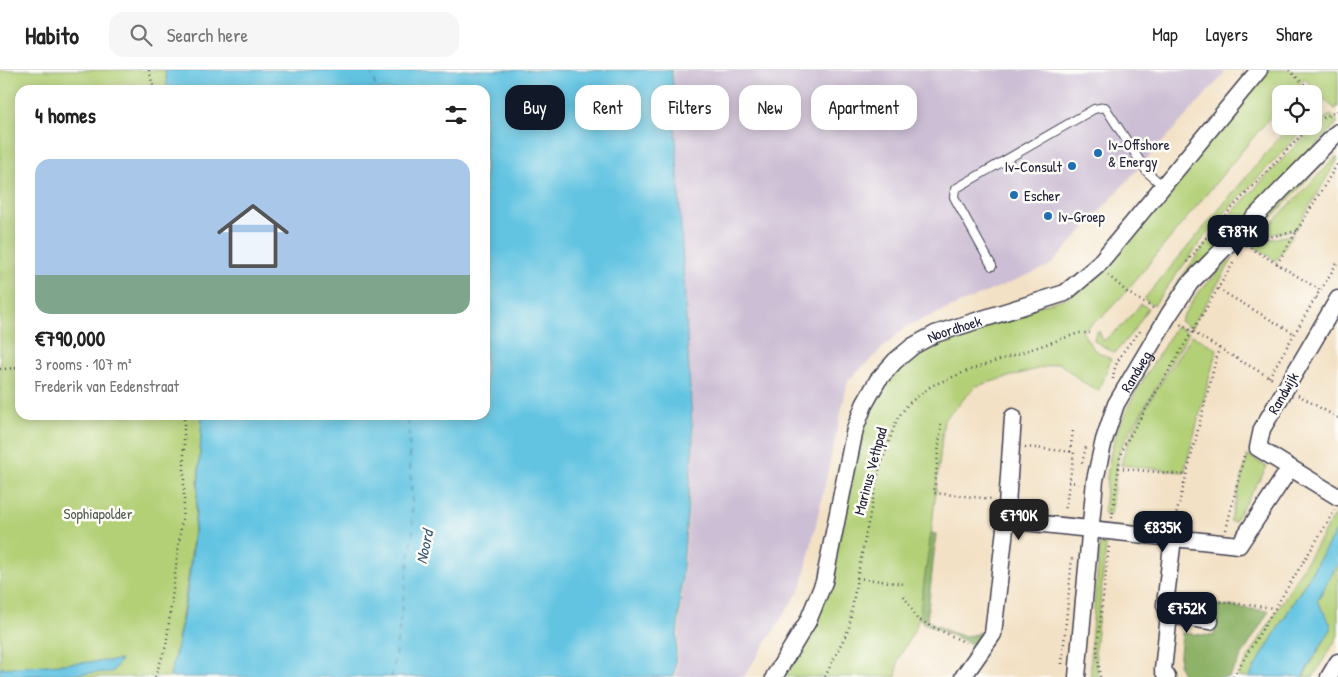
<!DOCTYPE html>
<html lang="en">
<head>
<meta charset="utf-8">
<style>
  :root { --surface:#fff; --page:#f6f6f6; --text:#222; --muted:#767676; --line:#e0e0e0; --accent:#111827 }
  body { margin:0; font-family:"Patrick Hand",sans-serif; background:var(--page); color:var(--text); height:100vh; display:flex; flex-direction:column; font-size:19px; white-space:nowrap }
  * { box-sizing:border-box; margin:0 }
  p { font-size:16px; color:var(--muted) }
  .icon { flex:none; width:28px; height:28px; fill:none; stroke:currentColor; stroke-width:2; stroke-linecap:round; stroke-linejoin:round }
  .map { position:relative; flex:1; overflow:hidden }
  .side { position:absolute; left:15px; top:15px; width:475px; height:335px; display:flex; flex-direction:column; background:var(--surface); border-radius:15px; box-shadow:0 2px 12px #0003 }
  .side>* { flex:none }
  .guide { position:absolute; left:505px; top:15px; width:475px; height:45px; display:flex; gap:10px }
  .tools { position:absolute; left:1272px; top:15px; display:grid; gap:10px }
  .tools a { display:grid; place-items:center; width:50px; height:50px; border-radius:10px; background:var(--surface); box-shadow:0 2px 12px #0003; font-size:25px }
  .price { position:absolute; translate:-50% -42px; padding:0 11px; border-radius:10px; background:var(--accent); color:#fff; font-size:16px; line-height:32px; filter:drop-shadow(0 1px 2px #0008) }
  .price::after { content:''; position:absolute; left:50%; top:30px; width:15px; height:11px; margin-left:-8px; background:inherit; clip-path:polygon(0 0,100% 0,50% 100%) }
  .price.current { background:#222; color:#fff }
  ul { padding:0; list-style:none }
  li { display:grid; align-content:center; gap:10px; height:265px; padding:0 20px }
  li span { display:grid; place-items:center; height:155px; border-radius:15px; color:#555 }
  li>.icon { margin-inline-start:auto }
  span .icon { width:90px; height:90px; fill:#fffc; stroke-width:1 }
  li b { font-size:21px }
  h2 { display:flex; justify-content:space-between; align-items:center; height:60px; padding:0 20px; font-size:21px }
  .pill { padding:0 18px; border-radius:15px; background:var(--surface); box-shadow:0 2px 12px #0003; font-size:18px; line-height:45px }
  .pill.current { background:var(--accent); color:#fff }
  header { display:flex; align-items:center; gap:30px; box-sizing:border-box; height:70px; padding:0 25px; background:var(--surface); border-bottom:1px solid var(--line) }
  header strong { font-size:24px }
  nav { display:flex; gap:28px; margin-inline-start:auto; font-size:18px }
  .search { width:350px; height:45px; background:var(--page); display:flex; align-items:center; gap:12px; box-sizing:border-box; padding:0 18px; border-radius:15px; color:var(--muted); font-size:19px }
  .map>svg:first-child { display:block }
</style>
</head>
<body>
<header>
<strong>Habito</strong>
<div class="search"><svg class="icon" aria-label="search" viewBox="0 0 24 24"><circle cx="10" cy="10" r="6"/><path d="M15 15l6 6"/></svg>Search here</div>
<nav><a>Map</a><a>Layers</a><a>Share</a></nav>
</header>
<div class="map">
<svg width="1338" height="607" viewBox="0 0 1338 607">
  <rect width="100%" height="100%" fill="#fdfcf7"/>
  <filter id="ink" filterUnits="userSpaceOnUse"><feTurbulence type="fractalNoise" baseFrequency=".02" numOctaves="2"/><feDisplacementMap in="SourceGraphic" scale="10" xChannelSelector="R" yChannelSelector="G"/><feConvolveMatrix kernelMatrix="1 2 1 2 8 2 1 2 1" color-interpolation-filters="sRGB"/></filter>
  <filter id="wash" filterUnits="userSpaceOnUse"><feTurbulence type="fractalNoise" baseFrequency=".0096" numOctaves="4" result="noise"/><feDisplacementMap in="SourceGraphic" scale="20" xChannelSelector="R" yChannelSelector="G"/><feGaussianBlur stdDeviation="1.12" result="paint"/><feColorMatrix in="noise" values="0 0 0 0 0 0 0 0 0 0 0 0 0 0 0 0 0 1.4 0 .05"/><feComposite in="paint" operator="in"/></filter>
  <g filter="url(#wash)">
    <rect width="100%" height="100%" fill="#f3e1c5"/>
    <path fill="#ccbed4" d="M674,0h548l2,4 -173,191 -146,62 -57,54 -46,205 -58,91h-68l18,-235 -21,-347z"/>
    <path fill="#b3d077" stroke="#6a7959" d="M0,0h165l3,20h-148v325h182c-4,89 -12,175 -32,262h-170z
      M1267,0h71v37l-3,2 -19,-17 -11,-14 -15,16h-9v10l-158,191 -19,20 -22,16 11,18 18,10c-5,11 -6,21 -13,32l-17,-10 -22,-18 -83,23 -32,34 -21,184 -7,23 -18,33 -2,17h-112l29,-61 46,-182 10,-26 15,-26 35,-34 31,-15 119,-36z
      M1331,45l7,7 -174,189 -5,-3 59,-81 102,-107z
      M1289,56h18l-93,98 -60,81 -10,-6z
      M1338,70v6l-69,75 -28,19z
      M1336,87l2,2 -42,70 -42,9 10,-7z
      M1293,164l-17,27 -26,-17z
      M1235,185l-44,73 -11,-7 17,-27z
      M1141,234l7,4 -13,21 -20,24 -19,-11 -2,-3 2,-7 3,-1 4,10 19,-15z
      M1176,256l13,7 -66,110 -5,14 -8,58h-6c2,-27 3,-55 12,-81 14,-38 40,-73 60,-108z
      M1192,265l25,14 -33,123 -63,-7c8,-40 49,-94 71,-130z
      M1248,385l19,12 -33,55 -4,-1z
      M1338,439v19l-89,149h-12z
      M1100,474l6,1 -11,104 3,28h-7v-35z
      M1338,493v73l-25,41h-10l28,-48 -14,-28z"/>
    <path fill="#8eb268" stroke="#586a52" d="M931,463l5,1 -9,86c17,9 35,22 53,12l-6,13 -50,-22 -5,-6z
      M1217,535l52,6 -40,66h-45l-5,-11 3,-33 32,3z"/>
    <path fill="#64c4e2" stroke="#43738e" d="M165,0h507l21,372 -19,235h-504c22,-86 28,-174 32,-262h283v-325h-317z
      M1338,458v35l-21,38 14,24v4l-29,48h-53z
      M121,590l-9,12 -112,5v-9z"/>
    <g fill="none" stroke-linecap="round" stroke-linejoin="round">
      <path stroke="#395b75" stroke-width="1" stroke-dasharray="6 5" stroke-linecap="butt" d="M370,0l7,20
        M392,607l21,-145 -5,-117"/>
    </g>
  </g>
  <g filter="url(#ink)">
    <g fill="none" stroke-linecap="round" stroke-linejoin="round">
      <g stroke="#413f50" stroke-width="10">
        <path id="lane" d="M992,196l-38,-69 1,-8 139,-80 11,-2 42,65 16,14"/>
      </g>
      <g stroke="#413f50" stroke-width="19">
        <g id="street">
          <path d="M1338,229l-76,130 -4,19 80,49"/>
          <path d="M1006,450l233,25 51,-77"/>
          <path d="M1169,545l41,6"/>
          <path id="s1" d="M774,607l34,-56 16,-39 31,-153 9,-24 14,-25 17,-19 18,-15 22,-12 130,-41 32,-27 162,-196"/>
          <path d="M963,607l30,-43 13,-114 7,-103"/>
          <path id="s2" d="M1077,607l18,-197 9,-40 12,-36 52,-88 22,-33 148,-151"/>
          <path d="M1167,607l-4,-7 6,-55 -4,-10 8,-67"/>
          <path d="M1329,607l9,-15"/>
        </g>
      </g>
      <path stroke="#413f50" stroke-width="2.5" stroke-dasharray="1 4" stroke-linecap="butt" d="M149,0l5,20
        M1289,0l18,17v4
        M1314,52l24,-11
        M1252,171l45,-10
        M1246,175l74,45 -4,7 4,2
        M1187,192l29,-37 94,-99
        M1277,194l61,-101
        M1108,205l19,17 29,18
        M1218,219l77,45
        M1321,220l17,-29
        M1219,278l55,32
        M0,299l20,-1
        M1269,307l47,-80
        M1113,309c1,-20 16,-35 29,-50
        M1298,325l40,23
        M941,354l-7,69 59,6
        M1025,377l49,5 -9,59
        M1070,382l3,-22
        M1082,393l4,-16
        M1118,398l68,7
        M1068,412l11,1
        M1112,448l8,-60 5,-14 110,-184
        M1174,453l45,-175 -39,-24
        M1226,460l19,-78
        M857,508l48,6
        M904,526l13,23 51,25
        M1180,527l94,11
        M1062,594l10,-106
        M155,607l11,-31 18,-143v-88
        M825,607l24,-49 8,-50 22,-108 18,-51 11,-15 23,-18 36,-15 112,-38h11
        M1100,607l-3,-28 12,-103
        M1233,607l102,-167"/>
      <use href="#lane" stroke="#fff" stroke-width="8"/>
      <use href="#street" stroke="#fff" stroke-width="16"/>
    </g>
  </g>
  <g fill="#1f6fb2" stroke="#fdfcf7" stroke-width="2">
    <circle cx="1098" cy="83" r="5"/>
    <circle cx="1072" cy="96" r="5"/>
    <circle cx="1014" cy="125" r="5"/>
    <circle cx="1048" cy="146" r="5"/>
  </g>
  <g text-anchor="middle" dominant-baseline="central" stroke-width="5" stroke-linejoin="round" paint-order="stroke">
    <g font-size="15" fill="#22223b" stroke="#fdfcf7" text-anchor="start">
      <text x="1108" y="74">Iv-Offshore<tspan x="1108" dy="17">&amp; Energy</tspan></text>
      <text x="1062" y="96" text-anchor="end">Iv-Consult</text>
      <text x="1024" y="125">Escher</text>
      <text x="1058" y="146">Iv-Groep</text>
    </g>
    <g font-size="15" fill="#22223b" stroke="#fdfcf7">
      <text stroke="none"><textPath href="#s1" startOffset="412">Noordhoek</textPath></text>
      <text stroke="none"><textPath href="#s2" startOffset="315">Randweg</textPath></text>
      <text transform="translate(1283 323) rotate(-60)">Randwijk</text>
      <text transform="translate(870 401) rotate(-75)">Marinus Vethpad</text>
    </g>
    <g font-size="15" fill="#555f50" stroke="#fdfcf7">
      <text x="98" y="443">Sophiapolder</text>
    </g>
    <g font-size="16" font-style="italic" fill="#395b75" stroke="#fdfcf7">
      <text transform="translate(424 477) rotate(-78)">Noord</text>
    </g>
  </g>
</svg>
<div class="tools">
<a><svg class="icon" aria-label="locate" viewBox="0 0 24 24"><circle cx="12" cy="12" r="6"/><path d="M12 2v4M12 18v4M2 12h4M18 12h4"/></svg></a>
</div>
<b class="price" style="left:1238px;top:187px">€787K</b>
<b class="price current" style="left:1019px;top:471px">€790K</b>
<b class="price" style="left:1163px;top:483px">€835K</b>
<b class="price" style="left:1187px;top:564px">€752K</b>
<div class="guide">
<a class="pill current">Buy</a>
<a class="pill">Rent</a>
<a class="pill">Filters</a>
<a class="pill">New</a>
<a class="pill">Apartment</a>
</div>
<section class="side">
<h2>4 homes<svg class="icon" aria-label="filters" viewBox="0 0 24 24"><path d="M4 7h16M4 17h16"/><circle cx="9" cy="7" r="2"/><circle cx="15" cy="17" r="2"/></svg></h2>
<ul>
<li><span style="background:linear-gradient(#a9c7e8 75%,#7fa58c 0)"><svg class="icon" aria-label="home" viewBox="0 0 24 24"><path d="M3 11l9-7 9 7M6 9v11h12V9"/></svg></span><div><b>€790,000</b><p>3 rooms · 107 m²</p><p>Frederik van Eedenstraat</p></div></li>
</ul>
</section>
</div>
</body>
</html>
